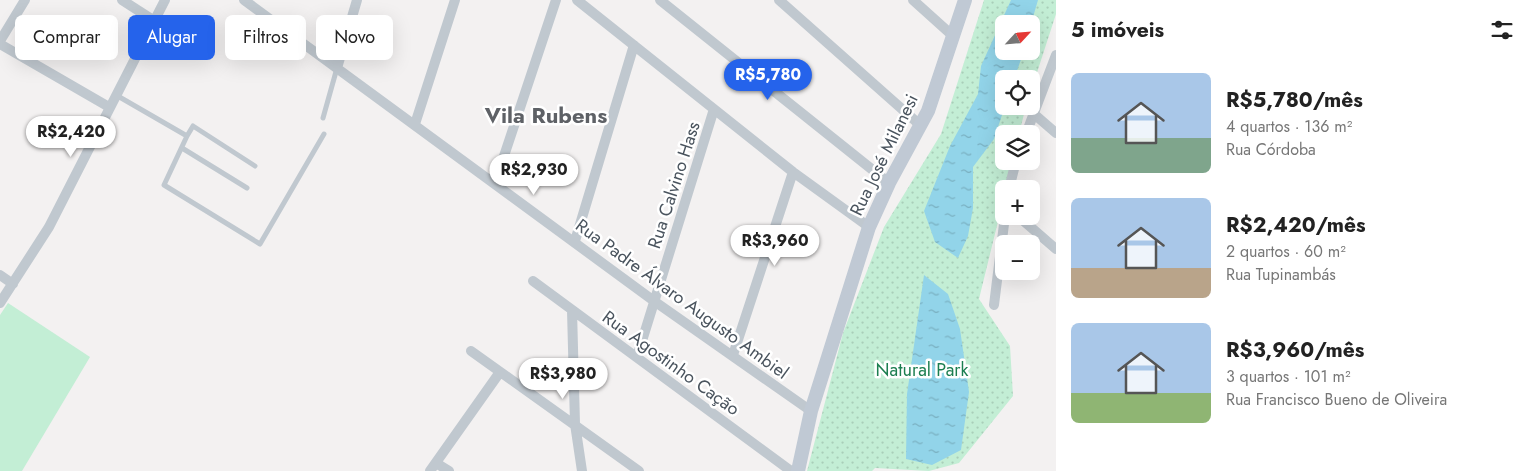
<!DOCTYPE html>
<html lang="pt">
<head>
<meta charset="utf-8">
<style>
  :root { --surface:#fff; --page:#f2f2f2; --text:#222; --muted:#767676; --accent:#2563eb }
  body { margin:0; font-family:Jost,sans-serif; background:var(--page); color:var(--text); height:100vh; display:flex; flex-direction:column; font-size:19px; white-space:nowrap }
  * { box-sizing:border-box; margin:0 }
  p { font-size:16px; color:var(--muted) }
  .icon { flex:none; width:28px; height:28px; fill:none; stroke:currentColor; stroke-width:2; stroke-linecap:round; stroke-linejoin:round }
  .map { position:relative; flex:1; overflow:hidden }
  .sheet { display:flex; flex-direction:column; background:var(--surface); width:475px }
  .sheet>* { flex:none }
  .hud { position:absolute; left:15px; top:15px; width:475px; height:45px; display:flex; gap:10px }
  .needle { width:32px; rotate:64deg }
  .buttons { position:absolute; left:995px; top:15px; display:grid; gap:10px }
  .buttons a { display:grid; place-items:center; width:45px; height:45px; border-radius:8px; background:var(--surface); box-shadow:0 5px 20px #0002; font-size:25px }
  .price { position:absolute; translate:-50% -42px; padding:0 11px; border-radius:18px; background:#fff; color:#222; font-size:16px; line-height:32px; filter:drop-shadow(0 1px 2px #0008) }
  .price::after { content:''; position:absolute; left:50%; top:30px; width:15px; height:11px; margin-left:-8px; background:inherit; clip-path:polygon(0 0,100% 0,50% 100%) }
  .price.active { background:var(--accent); color:#fff }
  ul { padding:0; list-style:none }
  li { display:flex; align-items:center; gap:15px; height:125px; padding:0 15px }
  li span { display:grid; place-items:center; flex:none; width:140px; height:100px; border-radius:8px; color:#555 }
  li>.icon { margin-inline-start:auto }
  span .icon { width:60px; height:60px; fill:#fffc; stroke-width:1 }
  li b { font-size:21px }
  h2 { display:flex; justify-content:space-between; align-items:center; height:60px; padding:0 15px; font-size:21px }
  .chip { padding:0 18px; border-radius:8px; background:var(--surface); box-shadow:0 5px 20px #0002; font-size:18px; line-height:45px }
  .chip.active { background:var(--accent); color:#fff }
  main { display:flex; flex:1; min-height:0 }
  .map>svg:first-child { display:block }
</style>
</head>
<body>
<main>
<div class="map">
<svg width="1056" height="471" viewBox="0 0 1056 471">
  <defs>
    <pattern id="park-dots" width="8" height="8" patternUnits="userSpaceOnUse" patternTransform="scale(1.25)"><rect width="8" height="8" fill="#c3eed5"/><path d="M2 2h.1M6 6h.1" fill="none" stroke="#a9ceb9" stroke-width="1.8" stroke-linecap="round"/></pattern>
    <pattern id="water-ripples" width="26" height="14" patternUnits="userSpaceOnUse" patternTransform="scale(1.25)"><rect width="26" height="14" fill="#92d4e9"/><path d="M2 4q2-2 4 0t4 0M15 11q2-2 4 0t4 0" fill="none" stroke="#79afc0"/></pattern>
  </defs>
  <rect width="100%" height="100%" fill="#f3f1f1"/>
  <path fill="#c3eed5" d="M8,303l82,54 -68,114h-22v-156z"/>
  <path fill="url(#park-dots)" fill-rule="evenodd" d="M984,0h72v14l-25,77v-12h-27v27h22l-7,28h-15v27h8l-6,28h-2v8l-25,102 31,47 3,50 -54,67 -30,8 -54,-3 -3,3h-65l36,-138 41,-106 57,-93zM1004,24h27v27h-27z"/>
  <path fill="url(#water-ripples)" d="M1011,0h27l-7,24h-27v27h20l-10,28h-10l1,27 -11,33 -21,28v41l-5,28 -10,22 -23,-16 -11,-31 26,-65 28,-52 3,-28z
    M924,275l24,19 12,35 9,63 -8,58 -29,15 -26,-6 1,-65z"/>
  <g fill="none" stroke-linecap="round" stroke-linejoin="round">
    <path stroke="#c0c8cf" stroke-width="5" d="M116,95l71,41 -23,49 96,59 64,-110
      M323,118l14,-50
      M187,136l6,-10 62,40
      M182,148l65,40"/>
    <path stroke="#c0c8cf" stroke-width="10" d="M122,0l31,20
      M244,0l410,301 157,110
      M577,0l216,172 76,55
      M660,0l229,183
      M779,0l141,125
      M913,0l40,36
      M0,41l25,-41
      M0,44l109,63
      M337,68l20,-68
      M1034,114l22,19
      M415,124l40,-124
      M1026,134l30,-79
      M495,183l61,-183
      M1009,189l7,-28
      M1018,216l38,33
      M575,241l59,-196
      M0,275l13,9
      M533,281l258,190
      M0,303l49,-76 116,-227
      M994,305l11,-89
      M572,310l3,114 7,47
      M471,351l168,120
      M733,355l60,-183
      M637,357l77,-248
      M436,463l13,8
      M430,471l70,-99"/>
    <path stroke="#c0c9d4" stroke-width="14" d="M798,471l13,-60 58,-184 20,-44 39,-72 37,-111"/>
  </g>
  <g text-anchor="middle" dominant-baseline="central" stroke-width="5" stroke-linejoin="round" paint-order="stroke">
    <g font-size="18" fill="#4a545e" stroke="#fff">
      <text transform="translate(884 155) rotate(-64)">Rua José Milanesi</text>
      <text transform="translate(674 185) rotate(-72)">Rua Calvino Hass</text>
      <text transform="translate(682 299) rotate(36)">Rua Padre Álvaro Augusto Ambiel</text>
      <text transform="translate(671 363) rotate(36)">Rua Agostinho Cação</text>
    </g>
    <g font-size="18" fill="#1c7e50" stroke="#fff">
      <text x="922" y="370">Natural Park</text>
    </g>
    <g font-size="22" font-weight="bold" fill="#5e6166" stroke="#fff">
      <text x="546" y="115">Vila Rubens</text>
    </g>
  </g>
</svg>
<div class="buttons">
<a><svg class="needle" viewBox="-14 -14 28 28"><path d="M0-13l5 13h-10z" fill="#e53935"/><path d="M0 13l5-13h-10z" fill="#767676"/></svg></a>
<a><svg class="icon" aria-label="locate" viewBox="0 0 24 24"><circle cx="12" cy="12" r="6"/><path d="M12 2v4M12 18v4M2 12h4M18 12h4"/></svg></a>
<a><svg class="icon" aria-label="layers" viewBox="0 0 24 24"><path d="M12 4l9 5-9 5-9-5zM3 14l9 5 9-5"/></svg></a>
<a>+</a>
<a>−</a>
</div>
<b class="price active" style="left:768px;top:101px">R$5,780</b>
<b class="price" style="left:71px;top:158px">R$2,420</b>
<b class="price" style="left:534px;top:196px">R$2,930</b>
<b class="price" style="left:775px;top:267px">R$3,960</b>
<b class="price" style="left:563px;top:400px">R$3,980</b>
<div class="hud">
<a class="chip">Comprar</a>
<a class="chip active">Alugar</a>
<a class="chip">Filtros</a>
<a class="chip">Novo</a>
</div>
</div>
<section class="sheet">
<h2>5 imóveis<svg class="icon" aria-label="filters" viewBox="0 0 24 24"><path d="M4 7h16M4 17h16"/><circle cx="9" cy="7" r="2"/><circle cx="15" cy="17" r="2"/></svg></h2>
<ul>
<li><span style="background:linear-gradient(#a9c7e8 65%,#7fa58c 0)"><svg class="icon" aria-label="home" viewBox="0 0 24 24"><path d="M3 11l9-7 9 7M6 9v11h12V9"/></svg></span><div><b>R$5,780/mês</b><p>4 quartos · 136 m²</p><p>Rua Córdoba</p></div></li>
<li><span style="background:linear-gradient(#a9c7e8 70%,#b9a48a 0)"><svg class="icon" aria-label="home" viewBox="0 0 24 24"><path d="M3 11l9-7 9 7M6 9v11h12V9"/></svg></span><div><b>R$2,420/mês</b><p>2 quartos · 60 m²</p><p>Rua Tupinambás</p></div></li>
<li><span style="background:linear-gradient(#a9c7e8 70%,#8fb573 0)"><svg class="icon" aria-label="home" viewBox="0 0 24 24"><path d="M3 11l9-7 9 7M6 9v11h12V9"/></svg></span><div><b>R$3,960/mês</b><p>3 quartos · 101 m²</p><p>Rua Francisco Bueno de Oliveira</p></div></li>
</ul>
</section>
</main>
</body>
</html>
